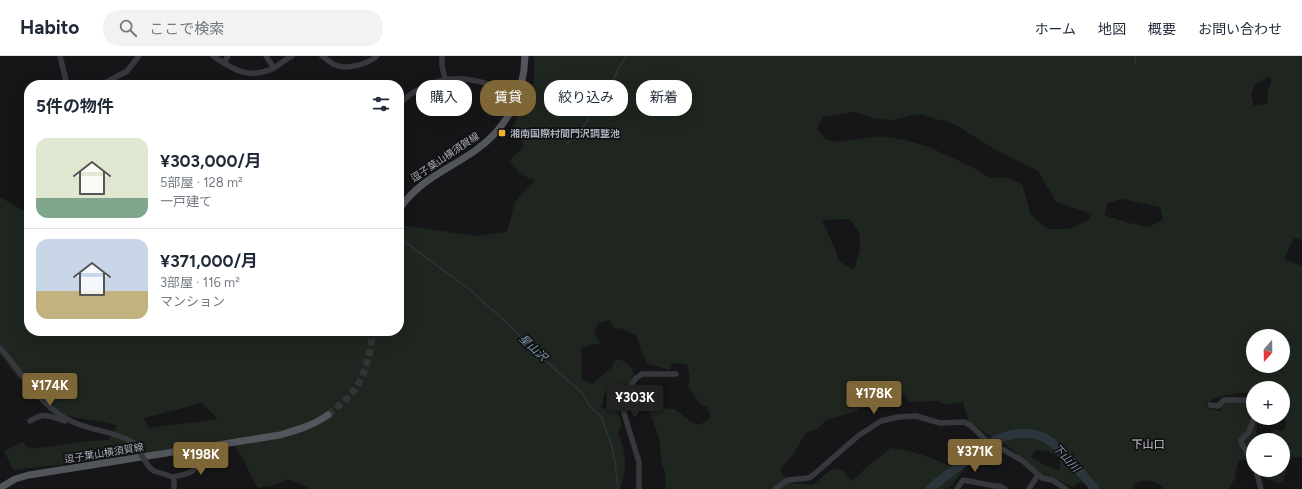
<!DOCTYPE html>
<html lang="ja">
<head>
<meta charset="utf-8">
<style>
  :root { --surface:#fff; --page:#f2f2f3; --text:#1f2937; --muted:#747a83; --line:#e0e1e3; --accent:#7e6636 }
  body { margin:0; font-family:Figtree,"Noto Sans JP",sans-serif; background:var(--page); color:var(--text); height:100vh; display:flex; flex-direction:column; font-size:15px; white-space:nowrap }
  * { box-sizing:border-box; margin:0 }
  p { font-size:13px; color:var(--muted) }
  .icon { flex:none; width:22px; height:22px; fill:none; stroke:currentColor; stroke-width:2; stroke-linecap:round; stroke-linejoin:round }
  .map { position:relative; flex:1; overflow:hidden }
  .drawer { position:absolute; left:24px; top:24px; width:380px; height:256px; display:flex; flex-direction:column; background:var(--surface); border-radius:16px; box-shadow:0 4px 16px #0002 }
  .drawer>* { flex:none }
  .guide { position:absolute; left:416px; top:24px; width:380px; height:36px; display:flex; gap:8px }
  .needle { width:26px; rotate:200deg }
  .buttons { position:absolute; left:1246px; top:273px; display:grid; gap:8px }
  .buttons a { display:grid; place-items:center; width:44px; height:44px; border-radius:50%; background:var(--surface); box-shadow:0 4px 16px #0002; font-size:20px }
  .price { position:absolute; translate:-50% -34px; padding:0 9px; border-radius:4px; background:var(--accent); color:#fff; font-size:13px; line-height:26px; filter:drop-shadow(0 1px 2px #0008) }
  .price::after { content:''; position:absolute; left:50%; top:24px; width:12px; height:9px; margin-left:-6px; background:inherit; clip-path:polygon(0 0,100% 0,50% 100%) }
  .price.on { background:#222; color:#fff }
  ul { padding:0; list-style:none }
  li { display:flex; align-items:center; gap:12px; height:100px; padding:0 12px }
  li+li { border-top:1px solid var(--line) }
  li span { display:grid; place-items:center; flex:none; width:112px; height:80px; border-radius:12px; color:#555 }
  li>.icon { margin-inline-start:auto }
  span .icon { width:48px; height:48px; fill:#fffc; stroke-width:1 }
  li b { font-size:17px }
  h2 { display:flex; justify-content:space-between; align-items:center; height:48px; padding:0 12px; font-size:17px }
  .chip { padding:0 14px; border-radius:16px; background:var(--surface); box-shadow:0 4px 16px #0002; font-size:14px; line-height:36px }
  .chip.on { background:var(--accent); color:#fff }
  header { display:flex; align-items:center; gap:24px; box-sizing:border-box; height:56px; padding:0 20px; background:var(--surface); border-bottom:1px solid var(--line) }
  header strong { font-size:19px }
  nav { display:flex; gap:22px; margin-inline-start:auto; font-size:14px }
  .search { width:280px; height:36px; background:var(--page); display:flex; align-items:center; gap:10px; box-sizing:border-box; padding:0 14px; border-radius:16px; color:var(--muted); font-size:15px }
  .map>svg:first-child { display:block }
</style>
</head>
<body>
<header>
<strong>Habito</strong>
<div class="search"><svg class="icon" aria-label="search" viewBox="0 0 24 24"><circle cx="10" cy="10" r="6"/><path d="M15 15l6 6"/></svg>ここで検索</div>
<nav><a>ホーム</a><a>地図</a><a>概要</a><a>お問い合わせ</a></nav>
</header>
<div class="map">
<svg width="1302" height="433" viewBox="0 0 1302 433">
  <rect width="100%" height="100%" fill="#161618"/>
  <path fill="#1e261f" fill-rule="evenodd" d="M534,0h768v184l-8,-2 -10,21 18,7v192c-19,-4 -13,12 -19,23l-5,2 -18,-7 -2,-6h25v-30h-30v12l-5,5 -10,5 -4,18 -6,9h-64c-8,-10 -23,-12 -32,-2l1,2h-36l-10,-11 -14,9 -22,-10 -8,-2 -38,-31 -19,-10 -18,-14 -5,-18 -18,3 -7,-4 -28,1 -6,-8 -9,2 -13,5 -17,1 -8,9 -31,9 -7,8 -13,5 -14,23 -13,14 11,13 23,2 20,-17 9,2 10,11 19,-18 11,-8 9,-7c21,2 38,9 57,17l11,-8 5,13 -11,14 -7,5h-280l-1,-17 -4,-11 -1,-19 -9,-28 -13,-12 -3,-13 7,-4 5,12 15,11 13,1 17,14 7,2 12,-7 -4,-11 -6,-2 -13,-18 2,-10 -3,-13 -14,-1 -4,7 -21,-6 -7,-13 -5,-16 -16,-7 -5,1 -6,-9 -11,3 -4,8 6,12 -19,5 1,32 10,4 21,-18 2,-7c10,1 16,6 19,15l-6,10 -21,4 -6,20 17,3 4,14 -4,8c8,20 10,36 2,56h-310l-11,-6 -12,-4 -8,5 -21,4 -9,-16 -4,-10 -11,-17 -221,25 -9,-19 18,-9 8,7 58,-8 20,-1 9,-15 -49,-9 -12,-5 -39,-34 -17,-23v-157l29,17v117h370v-106l78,11 30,-4 8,-30 20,-22 -14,-5 -11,-14 14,-16 -11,-19 21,-44zM1267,21h4v7l-3,5 -1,15 -13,2 -3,-13 4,-8zM854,56l22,7 16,1 27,-6 35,10 42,26 42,21 18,31 36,12 -4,7 -20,8h-19l-18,-14 -9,-31 -18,-7 -14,1 -16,-10 -45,-21 -24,-7 -24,-4 -43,6 -12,-2 -9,-11 6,-12zM1122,143l38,8 3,13 -14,7 -20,-4 -25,-8 4,-12zM850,163l9,13 1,17 -6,21 -15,-9 -4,-12 -13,-29zM1253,280h30v30h-30zM1253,332h30v28l2,1 1,10 -3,4 -9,-2 -4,8 -4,1 -7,-3 -3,-3 2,-14h-5v-10l-7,-8 -24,4 -2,7 -11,-2 -4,-4c3,-2 6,-5 8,-6 8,-4 31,-7 39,-6l1,2zM202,347l16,16 -69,9 -5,-10zM1036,394l12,1 11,7 1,10 -2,2 -15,-6 -12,-7z"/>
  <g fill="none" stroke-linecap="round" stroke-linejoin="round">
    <path stroke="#2c353c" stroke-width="1.5" d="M1135,0v8
      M567,88l15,-16 5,-7 14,-25 14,-19 3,-8 8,-13
      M401,183l68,50 37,33 26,27 50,44 9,15 10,8 10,28 4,17 3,28"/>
    <path stroke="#2c353c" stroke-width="9" d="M930,433c17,-16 37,-28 56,-42 4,-2 6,-6 10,-7 16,-8 41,-10 55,2 17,13 30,32 44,47"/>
    <path stroke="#333438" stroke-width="7" stroke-dasharray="7 3.5" stroke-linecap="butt" d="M328,359c8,-7 17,-14 24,-22 14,-17 18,-40 21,-62"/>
    <path stroke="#37383d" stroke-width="5.5" d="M60,0l7,29
      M213,0c21,14 35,24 61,12 6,-4 12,-9 18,-12
      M266,0l8,12
      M322,0c4,2 8,7 13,9 12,5 33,-1 42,-9
      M442,0v10l3,13
      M224,7l4,-7
      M101,29l26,-14 12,-15
      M399,49c6,-8 16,-14 25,-18 33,-17 62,-4 95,7
      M0,292c24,26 39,59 73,74 19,9 42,9 61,21
      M1210,349l8,1 6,-6h22l7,4
      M30,365c16,-10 19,-4 35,0
      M1253,408l-12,-22v-2l8,-8 5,-14
      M149,411l5,4 19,6 1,5v7
      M1256,414l5,19
      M173,421c21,-4 26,-6 27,-28
      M639,433v-27l-16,-52v-8l7,-16 6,-8 6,-4h34
      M775,433l13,-9 20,-2 4,-2 46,-40 23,-15 17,-4 18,-1 24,7 24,-1 6,3 16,15 37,21 19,17 10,2 14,9
      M957,433l6,-9 32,6h4l6,3
      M1029,433l9,-14"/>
    <path stroke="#53555c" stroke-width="7" d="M399,153c23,-31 47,-38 77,-59 32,-23 48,-56 49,-94
      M0,432l15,-9 14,-4 251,-40c17,-5 34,-10 48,-20"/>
    <path stroke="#37383d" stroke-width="5.5" d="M134,387l15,24"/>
  </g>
  <rect fill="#f2b134" stroke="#111113" stroke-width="1.5" x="498" y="73" width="8" height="8" rx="2"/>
  <g text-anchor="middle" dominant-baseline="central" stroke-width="3.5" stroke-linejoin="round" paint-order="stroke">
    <g font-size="10" font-weight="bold" fill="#a8adb8" stroke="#111113" text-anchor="start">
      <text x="510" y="77">湘南国際村間門沢調整池</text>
    </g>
    <g font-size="10" fill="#a8adb8" stroke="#111113">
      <text transform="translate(445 101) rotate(-34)">逗子葉山横須賀線</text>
      <text transform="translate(104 397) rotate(-9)">逗子葉山横須賀線</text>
    </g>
    <g font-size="11" font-style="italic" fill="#7f9bb3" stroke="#111113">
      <text transform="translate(533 292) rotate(43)">星山沢</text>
      <text transform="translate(1066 402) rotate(47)">下山川</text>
    </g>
    <g font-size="11" fill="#c9ccd4" stroke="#111113">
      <text x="1148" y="388">下山口</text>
    </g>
  </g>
</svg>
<div class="buttons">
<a><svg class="needle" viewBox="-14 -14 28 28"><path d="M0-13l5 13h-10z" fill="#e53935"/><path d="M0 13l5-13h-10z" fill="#747a83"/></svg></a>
<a>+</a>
<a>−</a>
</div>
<b class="price" style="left:50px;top:351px">¥174K</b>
<b class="price" style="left:874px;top:359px">¥178K</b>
<b class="price on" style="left:635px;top:363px">¥303K</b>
<b class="price" style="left:975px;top:417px">¥371K</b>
<b class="price" style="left:201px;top:420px">¥198K</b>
<div class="guide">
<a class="chip">購入</a>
<a class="chip on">賃貸</a>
<a class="chip">絞り込み</a>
<a class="chip">新着</a>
</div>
<section class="drawer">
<h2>5件の物件<svg class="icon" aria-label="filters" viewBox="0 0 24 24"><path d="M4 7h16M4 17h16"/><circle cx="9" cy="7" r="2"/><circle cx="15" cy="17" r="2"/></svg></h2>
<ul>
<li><span style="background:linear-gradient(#dfe7d0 75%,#7fa58c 0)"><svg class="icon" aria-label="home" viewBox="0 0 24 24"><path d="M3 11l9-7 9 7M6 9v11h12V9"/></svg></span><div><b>¥303,000/月</b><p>5部屋 · 128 m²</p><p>一戸建て</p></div></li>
<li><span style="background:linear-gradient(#c9d6e8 65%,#c2b280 0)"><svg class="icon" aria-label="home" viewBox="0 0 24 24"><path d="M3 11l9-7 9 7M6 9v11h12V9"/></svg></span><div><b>¥371,000/月</b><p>3部屋 · 116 m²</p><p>マンション</p></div></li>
</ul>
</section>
</div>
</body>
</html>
